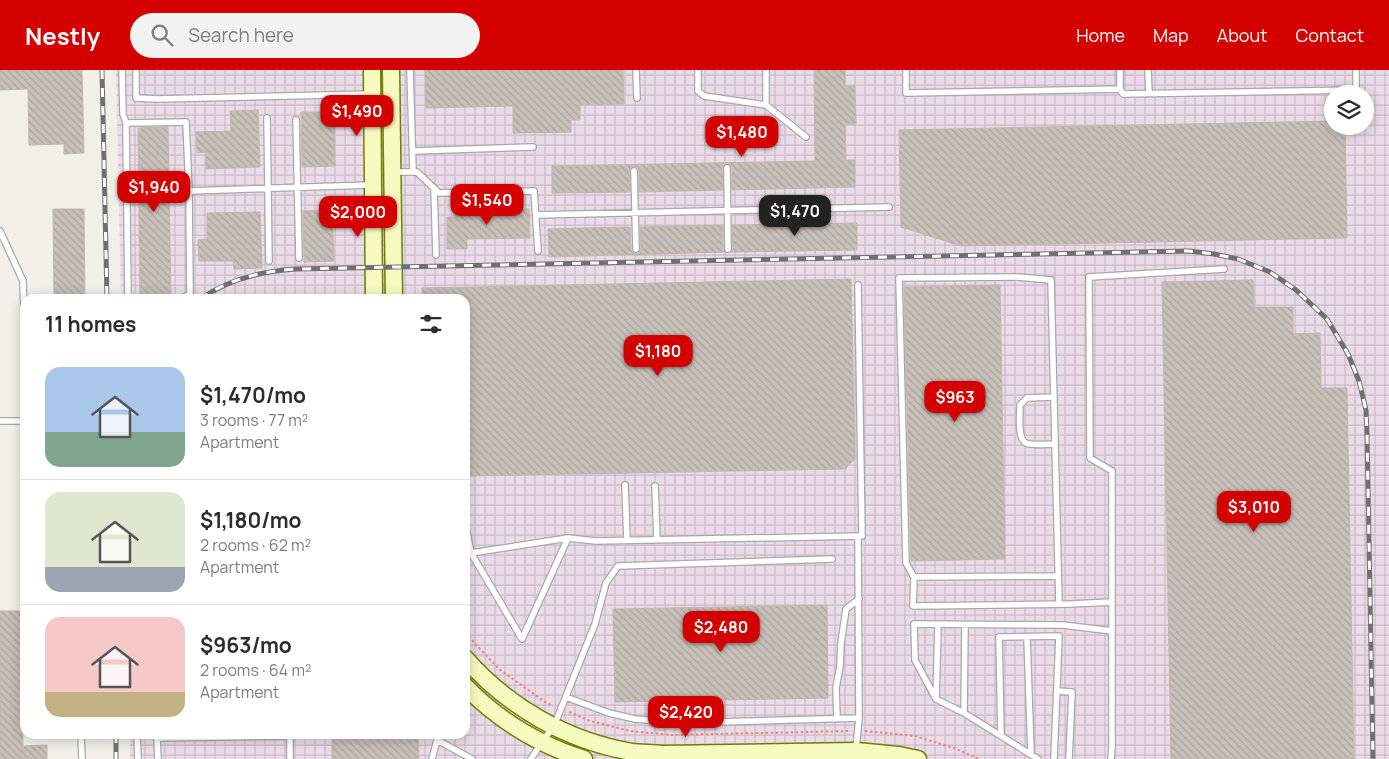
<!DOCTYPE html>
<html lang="en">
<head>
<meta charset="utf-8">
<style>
  :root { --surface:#fff; --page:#f2f2f3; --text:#2b2b33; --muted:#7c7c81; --line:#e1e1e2; --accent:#d40000 }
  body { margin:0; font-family:Manrope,sans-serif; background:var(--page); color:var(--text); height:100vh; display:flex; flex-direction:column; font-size:19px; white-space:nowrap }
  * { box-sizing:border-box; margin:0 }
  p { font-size:16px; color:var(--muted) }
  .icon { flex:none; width:28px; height:28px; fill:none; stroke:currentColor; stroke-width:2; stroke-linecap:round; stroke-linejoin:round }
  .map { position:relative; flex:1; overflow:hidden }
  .sheet { position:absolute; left:20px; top:224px; width:450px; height:445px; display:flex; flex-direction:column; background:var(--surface); border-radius:15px; box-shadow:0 2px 12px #0003 }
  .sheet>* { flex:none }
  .tools { position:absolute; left:1324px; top:15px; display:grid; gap:10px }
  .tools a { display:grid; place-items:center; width:50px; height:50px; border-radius:50%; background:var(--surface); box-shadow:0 2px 12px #0003; font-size:25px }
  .price { position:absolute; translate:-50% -42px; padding:0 11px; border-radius:10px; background:var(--accent); color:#fff; font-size:16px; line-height:32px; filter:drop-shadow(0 1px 2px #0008) }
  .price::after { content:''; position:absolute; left:50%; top:30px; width:15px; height:11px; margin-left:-8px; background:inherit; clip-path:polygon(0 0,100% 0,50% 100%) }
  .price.on { background:#222; color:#fff }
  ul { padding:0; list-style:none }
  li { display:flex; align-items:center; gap:15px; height:125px; padding:0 25px }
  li+li { border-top:1px solid var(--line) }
  li span { display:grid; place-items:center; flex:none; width:140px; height:100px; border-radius:15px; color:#555 }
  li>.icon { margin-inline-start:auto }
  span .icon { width:60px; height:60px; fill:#fffc; stroke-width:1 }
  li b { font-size:21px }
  h2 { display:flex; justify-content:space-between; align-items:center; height:60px; padding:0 25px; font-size:21px }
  header { display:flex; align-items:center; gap:30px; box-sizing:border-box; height:70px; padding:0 25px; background:var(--accent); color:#fff }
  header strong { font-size:24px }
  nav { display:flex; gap:28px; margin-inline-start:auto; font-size:18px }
  .search { width:350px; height:45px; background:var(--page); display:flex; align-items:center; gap:12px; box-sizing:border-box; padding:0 18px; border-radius:28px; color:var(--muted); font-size:19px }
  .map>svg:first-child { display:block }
</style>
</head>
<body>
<header>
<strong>Nestly</strong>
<div class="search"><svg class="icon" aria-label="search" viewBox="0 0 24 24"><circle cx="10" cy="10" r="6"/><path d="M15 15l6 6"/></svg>Search here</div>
<nav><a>Home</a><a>Map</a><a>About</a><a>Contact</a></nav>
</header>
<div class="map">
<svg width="1389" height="689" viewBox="0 0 1389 689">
  <defs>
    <pattern id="industrial-grid" width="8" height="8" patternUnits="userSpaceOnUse" patternTransform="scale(1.25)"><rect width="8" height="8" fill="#ebdbe8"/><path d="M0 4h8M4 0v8" fill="none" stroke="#c9bcc7"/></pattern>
    <pattern id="building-back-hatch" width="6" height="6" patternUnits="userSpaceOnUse" patternTransform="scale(1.25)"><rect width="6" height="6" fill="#c7bfb8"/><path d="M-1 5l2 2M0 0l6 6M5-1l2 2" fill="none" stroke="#aba49e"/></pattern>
  </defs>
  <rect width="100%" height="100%" fill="#f2efe9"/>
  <path fill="url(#industrial-grid)" fill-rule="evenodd" d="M116,0h1273v689h-1259v-25h335v-435h-344zM1332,24h33v32h-33z"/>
  <path fill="url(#building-back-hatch)" stroke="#c4b6ab" d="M0,0h82l2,83 -20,1v-10l-35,1 -1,-56 -28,1z
    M425,0h198l1,34 -44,1v15h-9v12l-58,1v-27l-87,2z
    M814,0h31v16h10l1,38h-11l1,36h9v27l-123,3v-23l-2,-3 -4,-1 -3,2 -1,3 1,22 -84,2v-22l-2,-3 -3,-1 -3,1 -2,4 1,21 -78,1v-27l263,-5z
    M258,40l2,57 -54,2v-17l-9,1 -1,-21 35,-1 -1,-20z
    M301,42h33l1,54 -33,1z
    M1332,51v5h13l2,112 -386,8 -60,-19 -2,-97z
    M168,57l3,171 -31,1 -2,-171z
    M53,139h31l1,90h-31z
    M529,139l1,29 -63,1v10h-20v-32h10l-1,-7z
    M332,140l2,51 -30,1 -1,-51z
    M260,142l2,56 -28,1 -1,-8h-34l-1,-21 9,-1v-26z
    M857,153v27l-126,2 2,-3 -1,-24z
    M722,155h1v24l2,3 -176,5 -1,-28 82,-2 1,23 2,3 3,1 3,-1 2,-4 -1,-22z
    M851,209l4,180 -10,10 -380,7v-177h-43v-11z
    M1253,210l1,27h39v27l27,-1 1,55h26l7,371h-183l-9,-477z
    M1000,215l5,274 -94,2 -7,-274z
    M827,535l1,93 -213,4 -2,-93z
    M0,541h20l3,135 24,-1v14h-47z
    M332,664h86l1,25h-87z"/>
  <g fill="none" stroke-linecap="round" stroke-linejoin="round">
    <g stroke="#a9a9a9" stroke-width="8">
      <path id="service" d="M122,0l1,44 3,9
        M136,0v28l22,1 213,-5
        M410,0l3,102
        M636,0l1,28
        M698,0v21l6,5 62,9 40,32
        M766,0v35
        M906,0v23l214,-4v-19
        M1148,0l1,23
        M1120,19l3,5 233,-4v-20
        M267,48l2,143
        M296,50l3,138
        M413,81l120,-4
        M727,98l1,81
        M634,101l2,78
        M394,102h23l22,21 95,-2 4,60
        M434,118l2,67
        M536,145l353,-8
        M0,161l23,50 2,64
        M128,229l-2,-176 60,-1 3,69 182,-6
        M181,229l9,-5 -1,-103
        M1053,327l-26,1 -7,7c0,9 -3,34 6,38 8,3 20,1 28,1
        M0,351h25
        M625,415l2,55
        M655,416l2,54
        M465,452l6,31 97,-15
        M465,485l6,-2 51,86 46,-101 28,3 266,-5 -4,-251
        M914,507l143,-1
        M1112,532v-131l-22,-13 -1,-181 135,-8
        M1059,534l-8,-324 -33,-3 -119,1 7,285 8,14 -1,29 157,-2 42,-2v145l-1,12
        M938,555l-2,74 28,14 1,-88
        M1027,567l4,117
        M1057,621l15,1 -3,67
        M566,627l43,16 26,6 37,3h44l143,-4
        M936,629l-21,-39 -1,-36 149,1 49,6
        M964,643l74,46
        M837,648l-1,-30 4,-22 1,-23 5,-34 13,-10
        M81,664l1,25
        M137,664l1,25
        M290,664v25
        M1001,666l-2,-99 60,-1 -5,123
        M856,679l3,-31 -1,-182
        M158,689l-1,-21 133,-2
        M432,689l5,-19 35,19
        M531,689l11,-17 12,-16 41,-102 11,-41 12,-17 214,-7"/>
    </g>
    <g stroke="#707d05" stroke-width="19">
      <path id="secondary" d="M372,0l2,229
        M391,0l3,229
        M465,588c43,49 102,83 167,94 10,1 21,1 31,2l193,-3 43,4 19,4
        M465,616c33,34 74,59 119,73"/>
    </g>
    <path stroke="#fa8072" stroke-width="2" stroke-dasharray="2.5 2.5" stroke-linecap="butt" d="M465,563l34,36 46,33 8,4
      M569,642l21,9 40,10 41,4 180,-4
      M865,661l50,5 39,12 25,11"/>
    <use href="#service" stroke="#fff" stroke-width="5.5"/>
    <use href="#secondary" stroke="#f7fabf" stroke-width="16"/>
    <g stroke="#707070" stroke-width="5">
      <path id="rail" d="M102,0l5,229
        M200,229c29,-20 62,-28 96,-30l893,-18 25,3 24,5 32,13 26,18 31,29 21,35 11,27 7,29 1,24 6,325
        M116,664v25"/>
    </g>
    <use href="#rail" stroke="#fff" stroke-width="3" stroke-dasharray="9" stroke-linecap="butt"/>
  </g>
</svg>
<div class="tools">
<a><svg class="icon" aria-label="layers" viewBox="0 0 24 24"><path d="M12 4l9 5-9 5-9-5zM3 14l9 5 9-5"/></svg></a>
</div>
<b class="price" style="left:357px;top:67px">$1,490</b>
<b class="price" style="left:742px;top:88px">$1,480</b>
<b class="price" style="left:154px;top:143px">$1,940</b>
<b class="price" style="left:487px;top:156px">$1,540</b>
<b class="price on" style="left:795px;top:167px">$1,470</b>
<b class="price" style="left:358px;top:168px">$2,000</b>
<b class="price" style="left:658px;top:307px">$1,180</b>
<b class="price" style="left:955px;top:353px">$963</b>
<b class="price" style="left:1254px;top:463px">$3,010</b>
<b class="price" style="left:721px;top:583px">$2,480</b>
<b class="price" style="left:686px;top:668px">$2,420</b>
<section class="sheet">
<h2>11 homes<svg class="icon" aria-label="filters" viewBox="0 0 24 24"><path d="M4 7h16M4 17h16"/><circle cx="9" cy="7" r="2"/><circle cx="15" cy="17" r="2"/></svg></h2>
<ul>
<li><span style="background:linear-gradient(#a9c7e8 65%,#7fa58c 0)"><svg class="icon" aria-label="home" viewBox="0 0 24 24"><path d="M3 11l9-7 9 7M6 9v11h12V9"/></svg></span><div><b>$1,470/mo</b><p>3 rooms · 77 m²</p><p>Apartment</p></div></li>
<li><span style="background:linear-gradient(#dfe7d0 75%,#9aa5b1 0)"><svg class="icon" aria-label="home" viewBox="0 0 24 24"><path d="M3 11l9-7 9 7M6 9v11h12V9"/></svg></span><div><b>$1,180/mo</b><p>2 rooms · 62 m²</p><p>Apartment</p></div></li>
<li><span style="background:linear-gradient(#f6c9c9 75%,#c2b280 0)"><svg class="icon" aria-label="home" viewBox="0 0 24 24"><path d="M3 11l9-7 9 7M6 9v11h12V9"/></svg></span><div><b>$963/mo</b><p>2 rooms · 64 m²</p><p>Apartment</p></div></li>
</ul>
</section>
</div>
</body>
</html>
